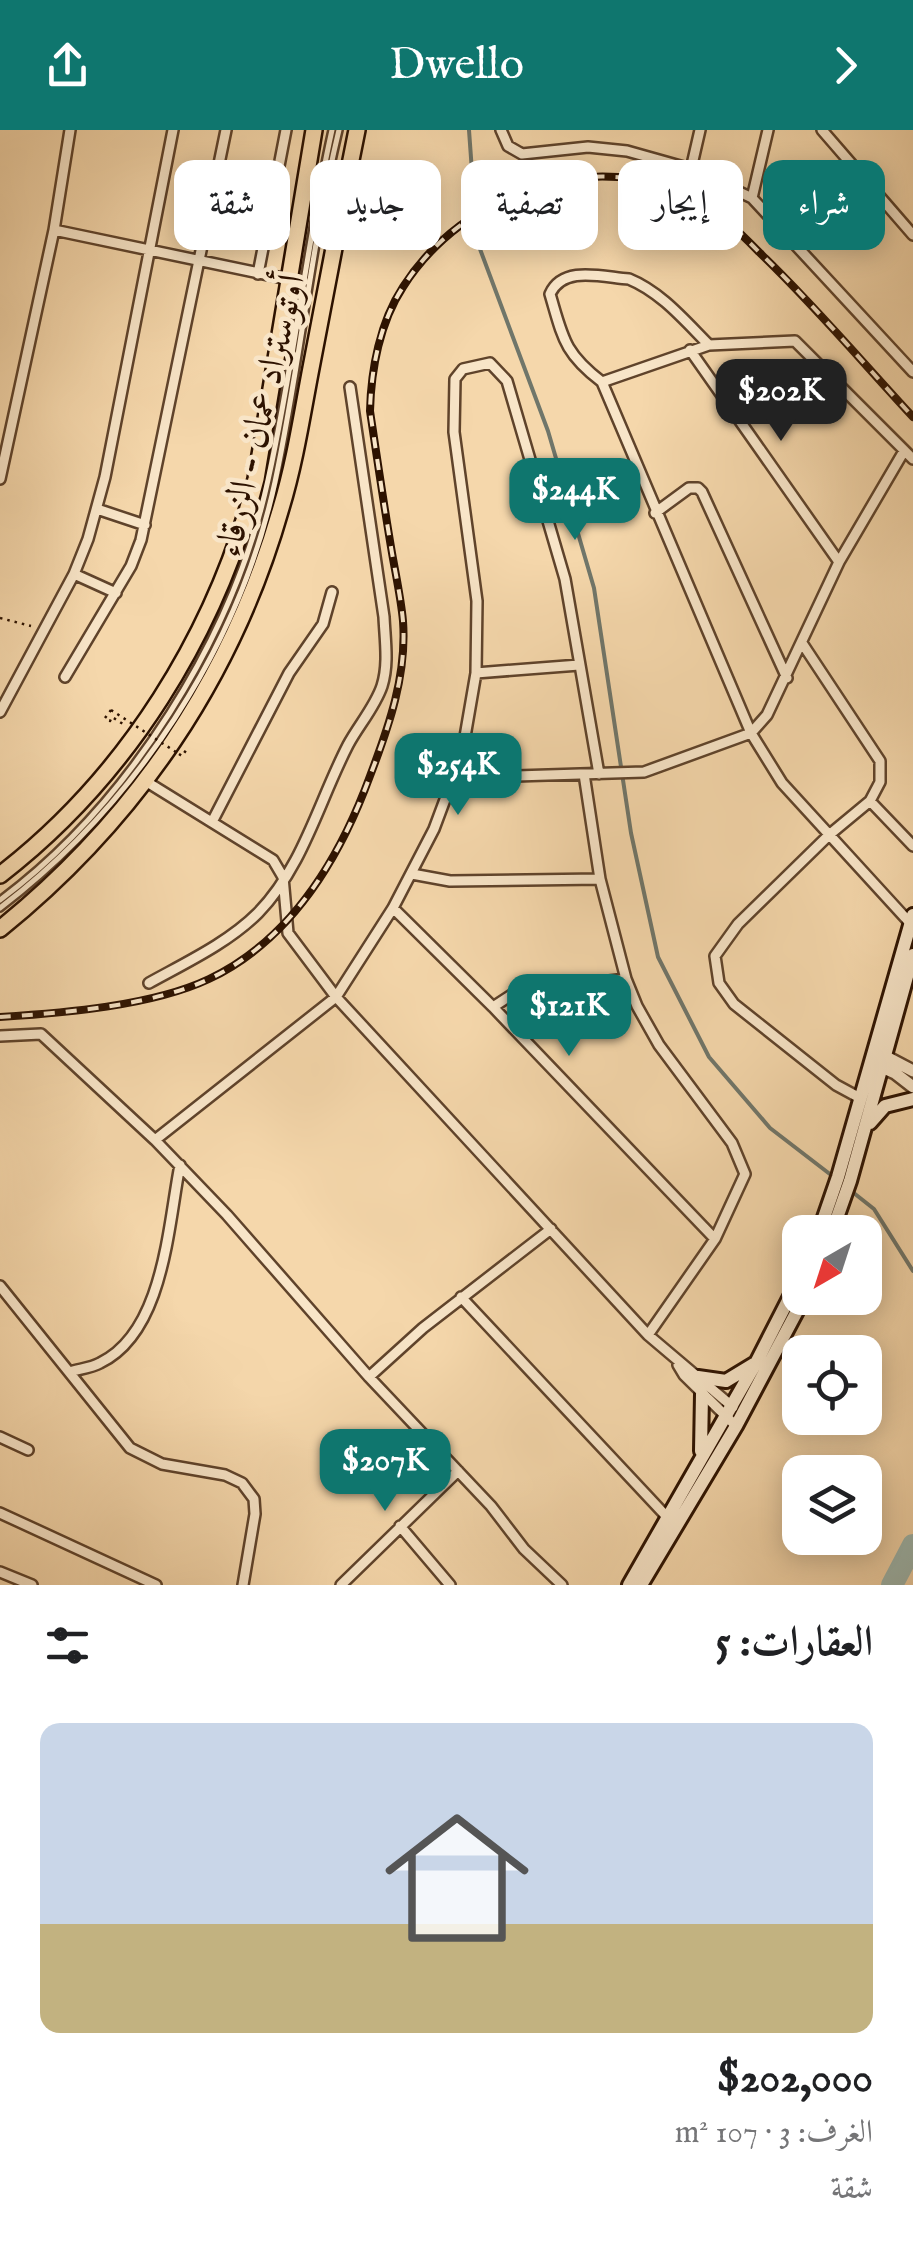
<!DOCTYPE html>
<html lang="ar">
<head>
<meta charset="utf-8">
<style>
  :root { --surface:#fff; --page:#f2f2f2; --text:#202124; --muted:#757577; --accent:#0f766e }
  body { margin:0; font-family:"IM FELL English",Amiri,serif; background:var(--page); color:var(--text); direction:rtl; height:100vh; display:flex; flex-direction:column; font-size:38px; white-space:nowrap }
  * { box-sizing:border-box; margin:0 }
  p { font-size:32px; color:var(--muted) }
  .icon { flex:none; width:55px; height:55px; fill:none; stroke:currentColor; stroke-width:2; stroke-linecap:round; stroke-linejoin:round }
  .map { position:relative; height:1455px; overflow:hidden; direction:ltr }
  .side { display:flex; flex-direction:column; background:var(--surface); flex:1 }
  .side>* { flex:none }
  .banner { position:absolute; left:30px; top:30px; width:855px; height:90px; direction:rtl; display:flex; gap:20px }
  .needle { width:65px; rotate:219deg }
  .controls { position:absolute; left:782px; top:1085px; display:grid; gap:20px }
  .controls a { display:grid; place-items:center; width:100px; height:100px; border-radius:20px; background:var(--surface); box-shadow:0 5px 25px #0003; font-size:50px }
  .price { position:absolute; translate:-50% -85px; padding:0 22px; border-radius:20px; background:var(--accent); color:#fff; font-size:32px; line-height:65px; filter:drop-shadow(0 2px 5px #0008) }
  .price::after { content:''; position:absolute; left:50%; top:60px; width:30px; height:22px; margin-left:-15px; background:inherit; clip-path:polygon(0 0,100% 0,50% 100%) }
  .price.active { background:#222; color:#fff }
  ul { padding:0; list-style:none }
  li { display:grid; align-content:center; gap:20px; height:530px; padding:0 40px }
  li span { display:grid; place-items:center; height:310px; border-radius:20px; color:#555 }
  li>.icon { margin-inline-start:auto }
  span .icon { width:180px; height:180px; fill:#fffc; stroke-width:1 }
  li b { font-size:42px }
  h2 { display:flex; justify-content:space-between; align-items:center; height:120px; padding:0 40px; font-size:42px }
  .chip { padding:0 35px; border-radius:20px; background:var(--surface); box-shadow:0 5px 25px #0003; font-size:35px; line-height:90px }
  .chip.active { background:var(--accent); color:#fff }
  header { display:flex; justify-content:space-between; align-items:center; height:130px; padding:0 40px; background:var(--accent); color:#fff; font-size:45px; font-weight:600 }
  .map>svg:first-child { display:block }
</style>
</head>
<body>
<header><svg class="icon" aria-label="forward" viewBox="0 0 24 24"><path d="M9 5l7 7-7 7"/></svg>Dwello<svg class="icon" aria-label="share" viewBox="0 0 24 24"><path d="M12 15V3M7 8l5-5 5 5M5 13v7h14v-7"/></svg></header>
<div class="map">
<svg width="913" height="1455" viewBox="0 0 913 1455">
  <rect width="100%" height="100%" fill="#f5d7ab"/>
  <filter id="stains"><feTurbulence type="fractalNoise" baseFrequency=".002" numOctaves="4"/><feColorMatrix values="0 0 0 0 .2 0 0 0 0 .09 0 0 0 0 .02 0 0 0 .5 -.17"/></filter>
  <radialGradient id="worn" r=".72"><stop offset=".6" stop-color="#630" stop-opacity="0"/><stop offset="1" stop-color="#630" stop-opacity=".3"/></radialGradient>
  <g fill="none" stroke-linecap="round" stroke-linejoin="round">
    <path stroke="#70766a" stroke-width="4" d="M469,0l8,111 71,190 46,157 37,245 27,124 51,100 61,71 65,50
      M850,1060l24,19 39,62"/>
    <path stroke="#9db8b0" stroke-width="22" d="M892,1455l21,-40"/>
    <g stroke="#5f432b" stroke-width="10">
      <path id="service" d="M0,770c129,-96 234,-263 268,-420 26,-116 38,-234 64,-350
        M0,778c135,-103 239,-260 275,-426 25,-117 36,-236 64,-352"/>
    </g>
    <g stroke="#5f432b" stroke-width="14">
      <path id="minor" d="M501,0l7,16 14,8 66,-7 39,4 64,18 61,29 161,174
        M822,0l91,105
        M691,39l9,-39
        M752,68l16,-68
        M54,100l238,50
        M258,144l28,-144
        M690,220l149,212
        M602,252c-38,-29 -39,-44 -52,-88 13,-29 52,-17 79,-15 32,13 56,42 80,66
        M0,349l54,-249 16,-100
        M97,379l48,16
        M655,383l34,-25h9l4,4 85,186
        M74,444l42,19
        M802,513l78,118v21l-10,19 -41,34 -91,89 -23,32 4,27 15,21 102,81 24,13
        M476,543l103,-8
        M65,547l66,-111 10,-26 85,-410
        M0,582l74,-138 14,-35 17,-62 68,-347
        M584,644l16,105 26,100 11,27 22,39 73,98 13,31 -30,65 -67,96
        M453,648l191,-6 107,-39 16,-18 72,-153 65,-111
        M147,652l126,78 10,17 5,56 48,64 312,338 85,72
        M870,671l43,45
        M212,692l77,-149 34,-49 9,-32
        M412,744l38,7 150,-2
        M393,778l100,99 222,232
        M910,793l-128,-140 -31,-50 -149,-351 107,-37 86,-4 118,118
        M149,853c36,-20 79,-40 109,-70 45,-46 61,-112 90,-168 10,-19 27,-38 34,-59 7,-22 3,-46 2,-69l-34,-230
        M493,877l20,-13 10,-3 103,-12
        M0,906l41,-2 114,106 72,75 142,162 122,129 33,43 38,36
        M155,1010l181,-143 57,-89 41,-79 28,-75 14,-81 1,-72 -23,-169 1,-53 8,-10 27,-6 17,18 58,198 34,195
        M0,1156l130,162 32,16 63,11 17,8 12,16 1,15 -12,71
        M461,1167l207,221
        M678,1235l6,10 52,51
        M70,1242c9,-3 21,-4 30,-9 64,-31 68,-137 80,-198
        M369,1247l54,-49 128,-99
        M0,1307l28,13
        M0,1383l156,72
        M400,1396l50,59
        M0,1442l32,13
        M341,1455l117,-114"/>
    </g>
    <g stroke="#5f432b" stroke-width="16">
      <path id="tertiary" d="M877,922l36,19
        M875,934l20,9 18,14"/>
    </g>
    <g stroke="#2d1200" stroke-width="18">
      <path id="secondary" d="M870,993l15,-17 28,-7
        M819,1102l19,-55 75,-262
        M832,1102l18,-51 63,-226
        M698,1247l28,4 28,-17
        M701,1321l1,-57
        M629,1455l127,-222 44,-86
        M641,1455l95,-159 68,-128"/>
    </g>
    <g stroke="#2d1200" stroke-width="20">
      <path id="trunk" d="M0,745c127,-98 216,-241 256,-396l58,-349
        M0,799c136,-110 233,-252 281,-421 14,-46 21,-93 30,-140 15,-80 30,-159 46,-238"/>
    </g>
    <path stroke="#2d1200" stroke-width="2.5" stroke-dasharray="2.5 5" stroke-linecap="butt" d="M0,488l31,8
      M111,580l-6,8 5,3 2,-4 11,7
      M179,624l3,2 5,-7"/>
    <use href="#service" stroke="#f8e5c8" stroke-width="5"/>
    <use href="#minor" stroke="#f8e5c8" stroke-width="9"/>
    <use href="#tertiary" stroke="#f8e5c8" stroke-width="11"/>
    <use href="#secondary" stroke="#f8e5c8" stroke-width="12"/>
    <use href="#trunk" stroke="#f5d7ab" stroke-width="15"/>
    <g stroke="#2d1200" stroke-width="8">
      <path id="rail" d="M0,887c63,-4 152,-11 209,-38 82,-39 131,-121 161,-203 19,-50 37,-101 33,-155 -2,-22 -7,-45 -11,-68 -8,-47 -15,-95 -22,-142 1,-42 10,-89 33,-124 60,-95 194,-143 295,-86 24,13 45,35 64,54 53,51 101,108 151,162"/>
    </g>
    <use href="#rail" stroke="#f8e5c8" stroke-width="4" stroke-dasharray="11" stroke-linecap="butt"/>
    <path stroke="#2d1200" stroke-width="2.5" stroke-dasharray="2.5 5" stroke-linecap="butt" d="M111,580l68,44"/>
  </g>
  <g text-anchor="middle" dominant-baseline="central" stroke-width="9" stroke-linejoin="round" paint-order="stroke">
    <g font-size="38" fill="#2d1200" stroke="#f8e5c8">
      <text transform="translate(262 286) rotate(-77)">أوتوستراد عمان - الزرقاء</text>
    </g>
  </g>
  <rect width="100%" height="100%" filter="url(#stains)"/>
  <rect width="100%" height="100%" fill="url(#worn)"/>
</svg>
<div class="controls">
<a><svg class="needle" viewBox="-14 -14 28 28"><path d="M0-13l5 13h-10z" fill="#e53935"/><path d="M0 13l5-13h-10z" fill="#757577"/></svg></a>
<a><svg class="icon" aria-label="locate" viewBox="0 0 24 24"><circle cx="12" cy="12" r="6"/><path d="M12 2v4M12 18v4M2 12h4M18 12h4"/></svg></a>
<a><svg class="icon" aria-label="layers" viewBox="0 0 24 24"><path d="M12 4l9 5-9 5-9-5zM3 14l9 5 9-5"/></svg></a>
</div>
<b class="price active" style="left:781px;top:314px">$202K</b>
<b class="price" style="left:575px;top:413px">$244K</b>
<b class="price" style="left:458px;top:688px">$254K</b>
<b class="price" style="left:569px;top:929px">$121K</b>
<b class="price" style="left:385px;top:1384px">$207K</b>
<div class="banner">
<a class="chip active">شراء</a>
<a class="chip">إيجار</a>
<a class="chip">تصفية</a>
<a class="chip">جديد</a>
<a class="chip">شقة</a>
</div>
</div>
<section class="side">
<h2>العقارات: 5<svg class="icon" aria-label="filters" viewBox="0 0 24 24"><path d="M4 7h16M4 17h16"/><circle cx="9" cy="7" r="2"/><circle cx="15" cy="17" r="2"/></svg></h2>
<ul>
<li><span style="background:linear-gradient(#c9d6e8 65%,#c2b280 0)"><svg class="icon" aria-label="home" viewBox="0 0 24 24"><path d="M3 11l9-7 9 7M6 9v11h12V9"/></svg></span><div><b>$202,000</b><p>الغرف: 3 · 107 m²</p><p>شقة</p></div></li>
</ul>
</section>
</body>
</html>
